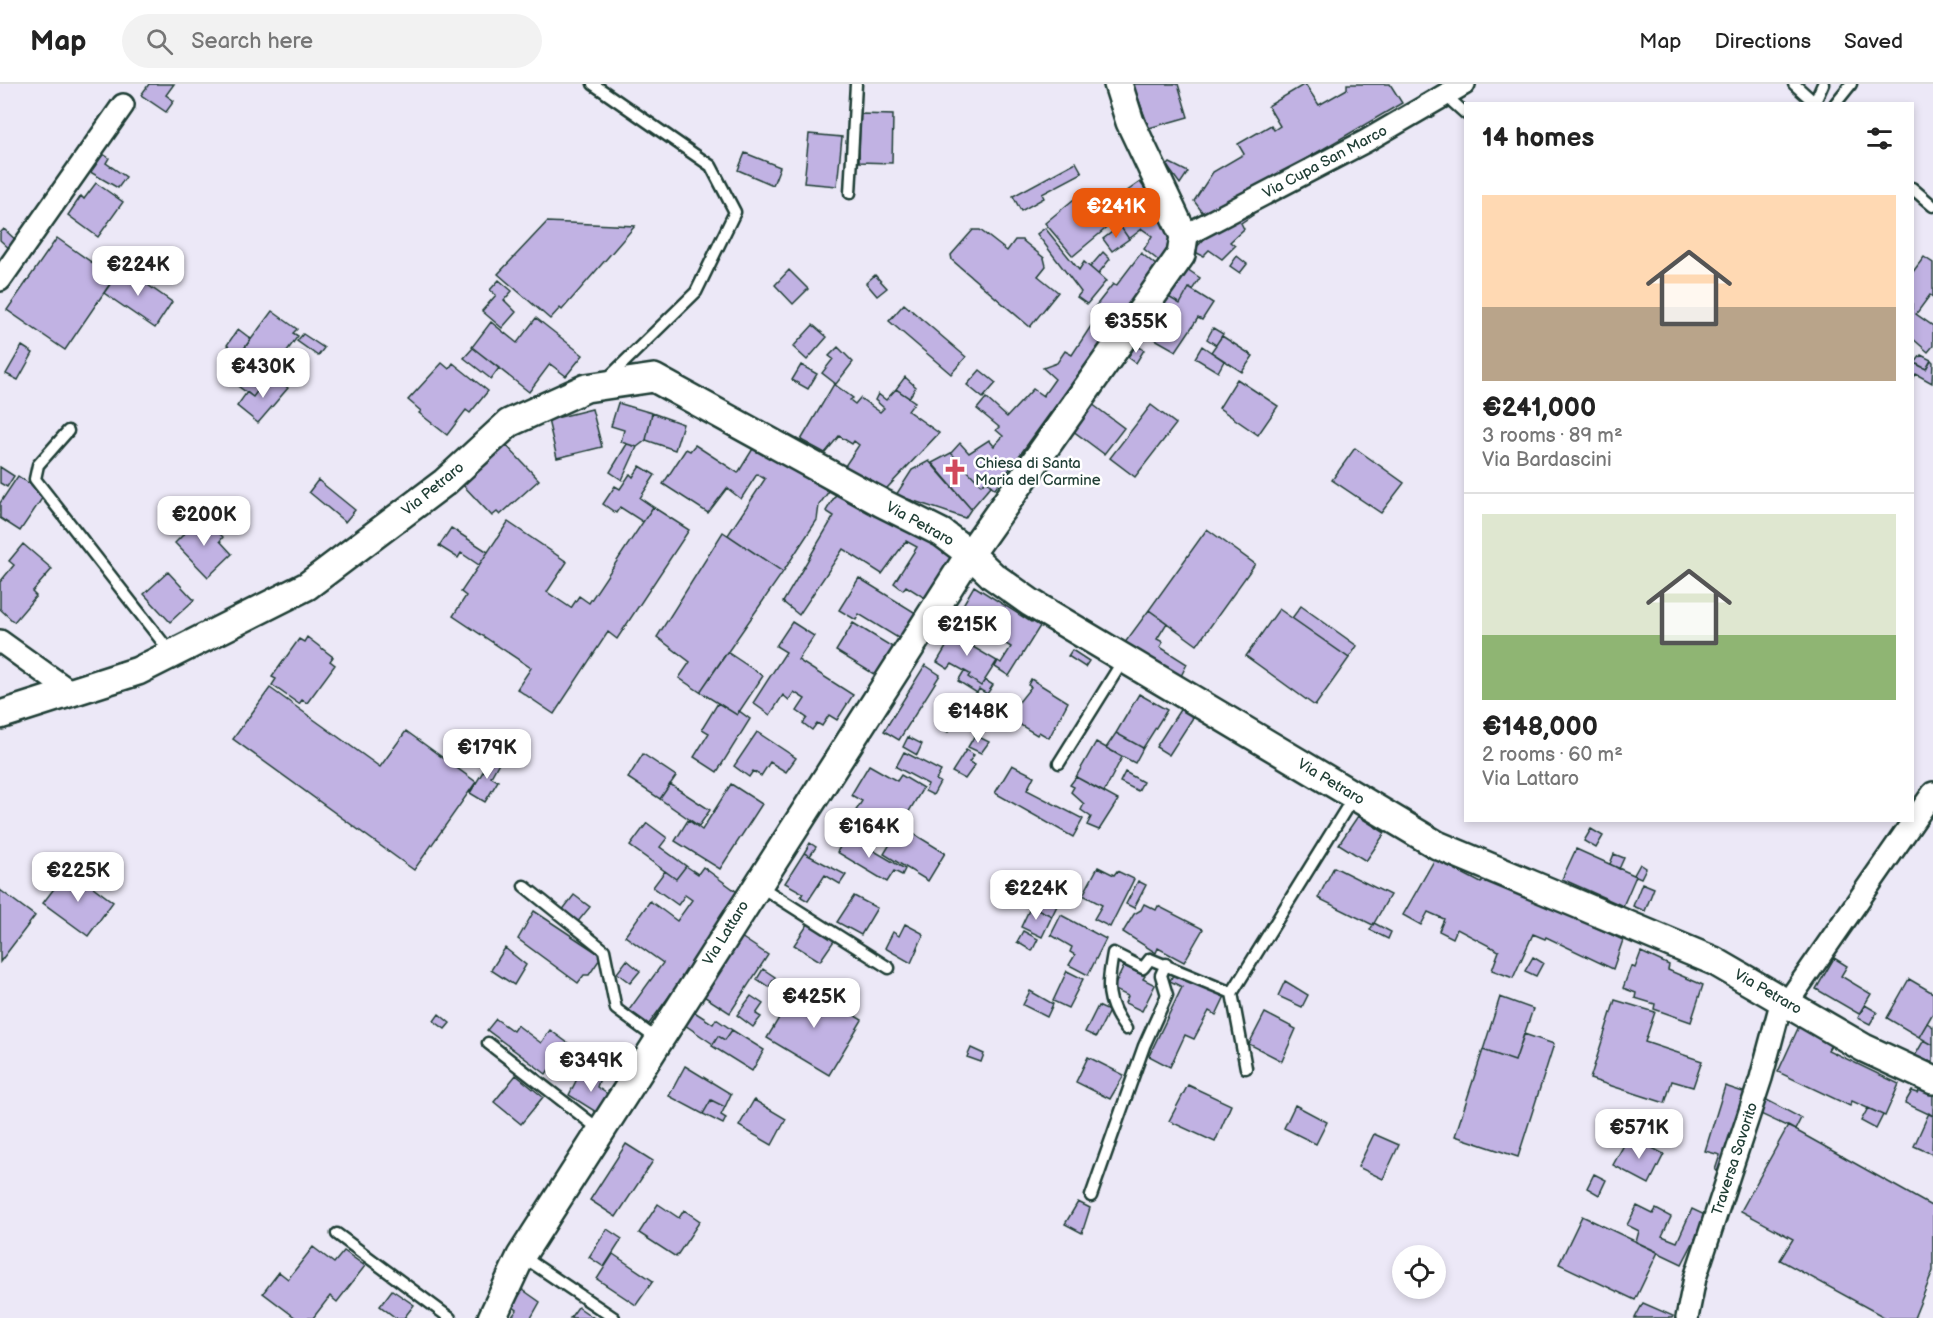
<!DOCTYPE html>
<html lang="en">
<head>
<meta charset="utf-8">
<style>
  :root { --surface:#fff; --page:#f2f2f2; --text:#222; --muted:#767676; --line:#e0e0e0; --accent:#ea580c }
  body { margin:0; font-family:"Balsamiq Sans",sans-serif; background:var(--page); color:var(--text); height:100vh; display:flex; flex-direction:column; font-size:22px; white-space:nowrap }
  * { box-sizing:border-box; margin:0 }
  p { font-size:20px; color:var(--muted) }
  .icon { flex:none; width:33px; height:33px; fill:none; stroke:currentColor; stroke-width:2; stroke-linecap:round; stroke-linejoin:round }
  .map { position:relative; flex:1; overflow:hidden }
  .panel { position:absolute; left:1464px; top:18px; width:450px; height:720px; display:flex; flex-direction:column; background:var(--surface); border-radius:0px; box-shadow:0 3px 9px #0003 }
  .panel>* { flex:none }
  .buttons { position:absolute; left:1392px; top:1161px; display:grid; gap:12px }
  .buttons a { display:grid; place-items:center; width:54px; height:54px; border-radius:50%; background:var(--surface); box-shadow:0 3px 9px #0003; font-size:30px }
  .price { position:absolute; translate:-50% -51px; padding:0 14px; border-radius:12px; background:#fff; color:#222; font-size:20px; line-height:39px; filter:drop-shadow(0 2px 3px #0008) }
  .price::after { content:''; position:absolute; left:50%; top:36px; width:18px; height:14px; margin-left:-9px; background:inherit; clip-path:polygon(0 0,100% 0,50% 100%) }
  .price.on { background:var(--accent); color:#fff }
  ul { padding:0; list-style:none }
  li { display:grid; align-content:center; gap:12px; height:318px; padding:0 18px }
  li+li { border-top:2px solid var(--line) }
  li span { display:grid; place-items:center; height:186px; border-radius:0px; color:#555 }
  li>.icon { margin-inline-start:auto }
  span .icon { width:108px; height:108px; fill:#fffc; stroke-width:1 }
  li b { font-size:26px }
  h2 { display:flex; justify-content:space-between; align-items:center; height:72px; padding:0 18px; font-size:26px }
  header { display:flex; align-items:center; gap:36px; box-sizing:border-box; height:84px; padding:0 30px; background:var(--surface); border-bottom:2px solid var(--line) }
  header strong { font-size:28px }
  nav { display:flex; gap:33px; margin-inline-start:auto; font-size:21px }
  .search { width:420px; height:54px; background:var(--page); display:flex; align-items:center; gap:15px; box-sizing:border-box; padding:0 21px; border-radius:33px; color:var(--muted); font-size:22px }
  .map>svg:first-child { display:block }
</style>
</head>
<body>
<header>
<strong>Map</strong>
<div class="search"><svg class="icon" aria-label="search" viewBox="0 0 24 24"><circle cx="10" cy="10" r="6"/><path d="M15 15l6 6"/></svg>Search here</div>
<nav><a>Map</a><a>Directions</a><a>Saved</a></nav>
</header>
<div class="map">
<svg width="1933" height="1234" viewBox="0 0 1933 1234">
  <rect width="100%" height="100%" fill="#ece8f7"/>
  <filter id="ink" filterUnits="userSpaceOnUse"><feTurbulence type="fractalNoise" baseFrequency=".0167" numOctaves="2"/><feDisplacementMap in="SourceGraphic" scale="12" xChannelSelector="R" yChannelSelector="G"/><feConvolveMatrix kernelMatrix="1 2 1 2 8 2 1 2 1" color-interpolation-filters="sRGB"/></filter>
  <g filter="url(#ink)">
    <path fill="#c1b2e3" stroke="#1f3d34" stroke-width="1.5" d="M149,0h25l-8,11 8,6 -8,11 -25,-17z
      M1133,0h45l10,33 -39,11z
      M1305,0l14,21 28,-16v-5h43l12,19 -196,114 -12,-16 19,-29 31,-18 -6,-10 33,-19 3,5 6,-4 -12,-20z
      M860,30l33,1 -1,48 -33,-1z
      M809,50l33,3 -5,49 -33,-3z
      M97,66l12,8 -3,5 20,14 -8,11 -33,-19z
      M745,69l35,14 -7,18 -35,-15z
      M1076,78l6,11 -40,21 2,4 -23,13 -8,-15z
      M1170,79l18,9 -8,12 -13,-18z
      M1140,98l23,32 -4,4 14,10v12l-14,21 -15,-12 8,-13 -10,-7 -13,10 -23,-33z
      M96,99l27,19 -25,35 -30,-22 13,-19 3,3z
      M1079,111l5,6 4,-3 22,27 -37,31 -28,-33z
      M1249,123l4,8 -12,8 3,6 -14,13 5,4 -13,13 -13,-9 -6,6 -10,-5 17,-18z
      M547,138l88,4 -73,84 -2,-2 -10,11 -52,-45z
      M1120,142l9,13 -17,12 -9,-12z
      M1045,144l34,42 5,-8 22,19 -19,23 -10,-7 4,-5 -44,-58z
      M4,145l16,15 -7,8 -13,-12v-7z
      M973,146h7l27,21 8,-11h7l22,18 2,8 -8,10 20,16 -28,35 -78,-67 -1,-5z
      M57,154l57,40 -49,72 -58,-40z
      M1103,168l7,7 -12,15 -8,-7z
      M1141,169l16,13 -162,223 -9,-8 -5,4 -30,-32 9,-10 9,10 20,-13 5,6 9,-10 -7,-6 3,-3 -22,-18 9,-11 21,19 26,-28 10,7 12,-17 -12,-11 14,-5 8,-12 7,4 25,-38 -6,-5 22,-28 3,2z
      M1237,172l10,8 -7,9 -10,-7z
      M1924,173l9,6v34l-3,-2 -14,19 17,12v20l-5,6 -16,-14v-65z
      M122,183l50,35 -17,26 -51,-35z
      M1184,183l16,11 -8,12 -3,-2 -9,16 -13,-8z
      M789,186l19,19 -15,15 -18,-19z
      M875,191l12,13 -10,8 -11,-13z
      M499,196l13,11 -8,9 12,12 -14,16 -20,-17 14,-16 -6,-5z
      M1189,204l24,15 -11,17 -4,-2 -22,33 -30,-17 21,-38 13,8z
      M904,220l62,53 -15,17 -62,-53z
      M272,227l25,18 -4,4 5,3 -45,61 -29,-21z
      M536,234l47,37 -17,21 -16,-12 -21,28 -57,-45 19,-25 26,21z
      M813,241l14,12 -20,23 -14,-13z
      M1213,244l10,6 -7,11 -9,-6z
      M238,245l13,10 -11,15 -13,-9z
      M303,250l21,14 -6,8 -21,-15z
      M1222,252l31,20 -11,16 -31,-20z
      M1136,261l8,5 -8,13 -8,-6z
      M22,262l11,7 -15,27 -12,-6z
      M1202,262l22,15 -6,11 -23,-14z
      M838,263l15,15 -17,22 -14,-11 11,-14 -4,-3z
      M473,264l26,20 -8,11 -27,-21z
      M1921,271l10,5 -5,9 -11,-6z
      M1931,276l2,2 -1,21 -16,-9 -4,6v-18l14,7z
      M442,279l7,6 4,-6 35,28 -18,22 -4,-3 -19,25 -28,-22 2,-2 -13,-11z
      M801,281l16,9 -9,15 -16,-9z
      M980,286l16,13 -13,15 -16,-13z
      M271,289l17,15 -30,35 -21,-17 10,-14 6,5z
      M905,293l11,10 -7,11 -13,-9z
      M1237,295l41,27 -20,29 -39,-27z
      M834,300l19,14 -3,2 5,4 5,-6 20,14 4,-4 -9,-8 3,-6 8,6 10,-11 19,13 -7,9 31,22 -53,56 -43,-20 16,-24 -5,-4 -2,3 -13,-8 -14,17 -24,-13z
      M618,319l34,10 -6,27 -9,7 -16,-5 3,-12 -13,-4z
      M1092,320l32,24 -20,26 -32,-24z
      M1151,321l25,19 -41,53 -25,-19z
      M592,325l10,38 -45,11 -9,-38z
      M652,329l31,11 -8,26 -29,-10z
      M505,360l34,36 -39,35 -3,-3 -5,4 -30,-32z
      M627,360l10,3 -15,33 -12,-8z
      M695,361l43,28 16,-26 75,44 -10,14 -2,15 -34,52 -55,-37 37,-56 -8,-5 -16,25 -14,-11 -19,25 -45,-29 23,-35 4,2z
      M1355,364l49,35 -23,30 -49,-33z
      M951,369l30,32 5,-4 5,5 -20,23 -39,-46z
      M929,377l42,48 -6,9 -69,-23 16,-25z
      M640,382l15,9 -15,23 13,9 -10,15 -23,-15 -4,6 -13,-9 12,-18 5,3 10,-15 3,3z
      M0,383l14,9 -7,11 -7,-4z
      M18,392l27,18 -25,37 -20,-13v-15z
      M318,396l37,30 -10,12 -36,-30z
      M838,407l122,60 -29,51 -25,-16 -3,4 -9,-7 23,-36 -11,-6 -24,33 -39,-25 -44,66 -16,-13 51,-86 -8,-5z
      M653,423l36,23 -72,109 -9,-7 -54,82 -37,-25 14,-21 -78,-52 13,-20 -5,-4 47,-70 59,40 -20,30 24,16 8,-12 10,7z
      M202,432l21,21 -3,4 12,13 -24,23 -33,-34z
      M451,444l37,24 -9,13 -18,-12 -3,5 -19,-12z
      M1207,445l48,35 -58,81 -48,-35z
      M723,448l60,40 -83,120 -21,-14 11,-16 -33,-25z
      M23,460l29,25 -20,23 4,4 -22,26 -14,-13v-27l14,-17 -5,-4z
      M168,488l26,28 -24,22 -26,-28z
      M859,494l60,37 -16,26 -44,-27 -3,6 -17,-10z
      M974,502l57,36 3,-4 8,5 -33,53 -14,-9 3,-6 3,2 10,-16 -21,-13 -2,3 -10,-6 2,-2 -23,-14z
      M1301,522l56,40 -8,12 -57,-40z
      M1279,525l70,49 -34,48 -69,-50z
      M1149,526l18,13 -10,16 6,3 -3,5 27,17 -6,12 -12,-7 -3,4 -20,-12 2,-5 -11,-6 -4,6 -12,-8z
      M792,538l22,14 -16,24 55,35 -16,25 -8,-5 -7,11 -5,-3 -5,7 -9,-7 4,-5 -10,-7 8,-12 -11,-7 -5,8 -6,-5 -13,20 -17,-12 33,-51 -10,-6z
      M853,539l46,28 -17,28 -46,-28z
      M958,543l20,13 -5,7 24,14 -16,25 -13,-9 2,-3 -18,-10 -4,5 -11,-7z
      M307,553l26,20 -3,4 5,4 -28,38 -5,-3 -3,4 -27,-19 4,-6 -4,-2 27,-38 5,3z
      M1072,566l17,11 -4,6 -17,-11z
      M727,568l36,24 -26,39 -37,-23z
      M925,581l15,10 -41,65 -15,-9z
      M964,587l6,3 -2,3 13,9 4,-6 8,5 -6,9 -8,-5 -2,4 -19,-12z
      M1031,595l37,23 -19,36 -10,-6 -2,3 -30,-18 24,-30 -3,-2z
      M270,604l110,79 26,-36 70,51 -62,88 -181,-131z
      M1139,610l28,16 -24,38 -27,-15z
      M718,619l19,12 2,-4 11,8 -33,53 -23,-15 15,-24 -7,-4z
      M1183,621l13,8 -27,42 -13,-8z
      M949,626l8,5 -9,17 -10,-6z
      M757,648l39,26 -10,14 -16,-10 -9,14 -8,-5 -4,6 -15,-11z
      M1116,649l27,15 -8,15 -29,-15z
      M975,651l14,7 -8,11 -13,-6z
      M908,653l14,7 -5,11 -14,-8z
      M1096,658l26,15 -18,35 -28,-15z
      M966,666l8,5 -5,7 6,3 -10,14 -13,-7z
      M495,668l7,5 -11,20 7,4 -13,21 -15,-9z
      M904,668l37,19 -5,9 4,2 -7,13 -8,-4 3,-7 -32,-17z
      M643,670l33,22 -16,23 -32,-21z
      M869,681l28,16 4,-6 22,13 -28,47 -40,-23 7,-11 -11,-6z
      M1012,681l22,11 -7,14 56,29 -10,18 -78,-44z
      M1125,688l18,10 -5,9 -18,-9z
      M1076,693l42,23 -19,30 -12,-5 4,-8 -10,-7 3,-6 -13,-12 3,-5 -4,-2z
      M670,700l40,26 -11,16 -39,-27z
      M731,700l31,20 -42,65 -45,-28 13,-21 14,10z
      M1358,732l27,17 -19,28 -27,-17z
      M647,739l20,15 -7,9 26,19 -10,13 -46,-33z
      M901,742l44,27 -17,28 -44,-27z
      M1591,745l12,7 -7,12 -12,-7z
      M847,751l58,34 -3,6 -8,-4 -7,11 -50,-30z
      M810,759l6,4 -6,9 -6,-3z
      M1576,765l60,27 -13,30 -61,-27z
      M804,769l42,22 -6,9 -15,-9 -17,26 -7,-4 2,-4 -18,-10z
      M1614,770l10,4 -5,11 -9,-5z
      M1435,775l46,24 4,-7 138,64 -10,29 -67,-32 -1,2 -12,-5 -20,44 -21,-8 7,-19 -42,-22 -4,9 -14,-7 5,-12 -16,-7 -7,13 -18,-10z
      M1640,780l6,4 -5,10 -7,-3z
      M686,782l12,8 5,-7 34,25 -14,19 5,4 -79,109 -20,-14 34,-47 -38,-27 25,-35 27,20 15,-21 -7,-5 -7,10 -25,-18 12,-16 11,8z
      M1098,783l16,8 3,-4 17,8 -24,48 -16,-8 8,-14 -19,-10z
      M1334,783l56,28 -17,30 -55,-27z
      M69,785l44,33 -25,34 -45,-33z
      M1044,795l21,10 -13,27 -21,-10z
      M1138,797l8,4 -12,23 -8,-4z
      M1642,799l12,5 -9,23 -12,-5z
      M0,806l35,26 -35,46z
      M574,811l16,12 -14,17 -15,-12z
      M854,812l23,12 -16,27 -24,-13z
      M1144,820l12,6 2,-4 45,23 -19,33 -26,-14 -2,5 -33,-21 11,-18 7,-4z
      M1031,822l21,10 -10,21 -21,-10z
      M534,827l68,45 -13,19h-5l-6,8 -60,-44z
      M1061,831l45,24 -18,36 -19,-10 6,-10 -5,-3 2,-5 -21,-12z
      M810,837l26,17 -16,23 -26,-16z
      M1374,839l17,9 -3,7 -18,-9z
      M905,840l17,9 1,3 -12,27 -26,-15 8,-16 6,4z
      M1023,847l15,8 -6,12 -15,-9z
      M741,853l27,18 -38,58 -28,-18z
      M505,864l21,17 -12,20 -23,-15z
      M1641,868l28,13 -1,5 35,15 -12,37 -37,-13 1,-5 -20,-6 1,-5 -13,-5 8,-22 4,2z
      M1533,873l10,6 -7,13 -11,-5z
      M1834,874l13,8 -6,10 30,18 -12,20 -43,-25z
      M627,876l13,11 -10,12 -13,-10z
      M1124,882l21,10 -2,3 12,6 -13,26 -17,-8 3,-7 -15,-7z
      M763,885l12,8 -6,10 -12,-8z
      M1067,887l16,8 -15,29 -15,-7z
      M1175,887l50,25 -9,19 -7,-4 -15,28 -9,-4 -15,32 -21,-11 33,-69 -12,-6z
      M1909,895l24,14v20l-14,24 -32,-19z
      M1285,897l23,14 -6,12 -24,-11z
      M800,899l62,37 -33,55 -62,-37z
      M1030,907l23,13 -6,13 -24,-12z
      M751,912l12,8 -7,10 5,3 -8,10 -16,-12z
      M1500,913l33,12 -18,52 -32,-11z
      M1615,916l40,12 -10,30 57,19 -9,26 -21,-6 -7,22 -75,-24z
      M1865,921l12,7 -7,12 -12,-6z
      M1098,922l11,5 -13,26 -11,-5z
      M693,927l20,13 3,-5 16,11 -7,10 -7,-4 -5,8 -28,-19z
      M1265,929l31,16 -14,32 -33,-17z
      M439,930l11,9 -5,6 -11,-8z
      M496,935l17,12 4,-6 24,18 9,-13 26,19 -11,15 -8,-6 -11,16 -59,-44z
      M1927,939l6,4v18l-14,-8z
      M1800,940l31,21 -3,5 71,34 -14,32 -33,-15 -2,5 -72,-34z
      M732,946l32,20 -12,21 -40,-25 6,-10 7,4z
      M1524,950l30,10 -36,113 -63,-21 28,-86 32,11z
      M1924,956l9,5v19l-4,-3 -2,5 -14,-7z
      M971,964l13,6 -3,8 -14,-5z
      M1088,973l36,18 -14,24 -34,-17z
      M685,982l46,28 -6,13 -14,-7 -8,14 -34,-18z
      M583,983l17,11 -3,9 18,12 -11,18 -35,-22z
      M516,991l27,22 -22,27 -27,-22z
      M1188,1001l43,20 -16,37 -46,-21z
      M1922,1001l11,5v26l-28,-13 7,-12 6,2z
      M1725,1002l21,7 -25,79 -6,-2 5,-15 -15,-4z
      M1761,1013l40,21 -6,12 -41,-19z
      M711,1016l14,7 -4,8 5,3 -3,6 -20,-10z
      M754,1016l32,19 -14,26 -33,-19z
      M1295,1021l32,17 -11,22 -32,-16z
      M1868,1024l15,7 -7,14 -15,-8z
      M1929,1029l4,3 -1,38 -18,-8z
      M1788,1042l145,81v64l-19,47h-28l-106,-58 13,-21 -52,-28z
      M1374,1050l25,11 -16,34 -25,-12z
      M1629,1052l35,18 -15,30 -36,-19z
      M626,1060l27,17 -37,56 -26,-17z
      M1594,1090l12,6 -7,15 -12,-7z
      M1078,1118l12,6 -8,25 -17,-9z
      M658,1120l21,14 5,-8 16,11 -24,36 -37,-24z
      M1637,1122l16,8 3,-5 15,8 -9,19 15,6 15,-33 15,7 -25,48 -46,-22 3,-11 -12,-6z
      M1582,1132l76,36 -23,48 -76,-36z
      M607,1145l15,10 -18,28 -15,-10z
      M313,1163l21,16 10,-12 21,15 -28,36 -7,-6 -17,22h-17l-33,-25 16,-21 9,7z
      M613,1170l40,27 -17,24 -39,-26z
      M392,1206l22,15 -10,13h-8l-16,-12z
      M523,1206l17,12 -9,16h-20l6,-8 -5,-4z
      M1643,1219l30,13 -1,2h-37z
      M578,1223l16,11h-24z"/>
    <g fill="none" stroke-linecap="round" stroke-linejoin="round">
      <g stroke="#1f3d34" stroke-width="15">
        <path id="service" d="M593,0l118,82 24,46 -39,80 -89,87
          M1794,0l22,20
          M1445,11l21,19
          M1815,18l8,-18
          M1835,20l16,-20
          M1912,104l21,18
          M850,109l6,-109
          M68,347l-30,34 -3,14 136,174
          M1059,679l65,-104
          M758,801l131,83
          M524,802l80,64 12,59 42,31
          M1126,945c-21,-28 -19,-42 -13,-76l30,15 7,-9 82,34
          M488,959l112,87
          M1246,984l-14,-75 122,-197
          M1091,1112l53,-150 23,-51 -6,-20 5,-11
          M337,1150l113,84
          M522,1172l92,62"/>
      </g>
      <g stroke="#1f3d34" stroke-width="26">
        <path id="minor" d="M1184,152l182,-95 98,-57
          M0,196l123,-175
          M0,557l71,51
          M1787,919l146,-210
          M1687,1234l8,-40 66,-200 21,-78"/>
      </g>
      <g stroke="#1f3d34" stroke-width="32">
        <path id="tertiary" d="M0,631l138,-44 169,-85 138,-104 64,-59 77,-35 68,-10 228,125 60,30 28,21 23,22 38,27 406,242 277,116 150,87 69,32
          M492,1234l29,-62 449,-702 211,-299 3,-19 -54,-114 -12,-38"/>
      </g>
      <use href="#service" stroke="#fff" stroke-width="10"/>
      <use href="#minor" stroke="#fff" stroke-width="21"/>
      <use href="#tertiary" stroke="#fff" stroke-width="27"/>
    </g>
  </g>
  <defs>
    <g id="church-bare" transform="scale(2.07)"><path d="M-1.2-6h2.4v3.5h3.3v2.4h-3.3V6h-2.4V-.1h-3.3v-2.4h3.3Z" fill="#d1495b" stroke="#fff" stroke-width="2.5" paint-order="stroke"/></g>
  </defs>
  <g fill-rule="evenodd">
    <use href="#church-bare" x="955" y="388"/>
  </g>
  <g text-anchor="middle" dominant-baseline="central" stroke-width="5" stroke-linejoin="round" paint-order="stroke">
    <g font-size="15" fill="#1f3d34" stroke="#fff">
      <text transform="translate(1325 78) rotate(-28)">Via Cupa San Marco</text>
      <text transform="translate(433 405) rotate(-39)">Via Petraro</text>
      <text transform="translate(920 440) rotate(29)">Via Petraro</text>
      <text transform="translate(1331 698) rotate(31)">Via Petraro</text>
      <text transform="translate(726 849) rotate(-58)">Via Lattaro</text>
      <text transform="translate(1768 908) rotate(30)">Via Petraro</text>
      <text transform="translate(1735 1075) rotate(-72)">Traversa Savorito</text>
    </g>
    <g font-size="15" fill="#1f3d34" stroke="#fff" text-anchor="start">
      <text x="975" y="379">Chiesa di Santa<tspan x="975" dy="17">Maria del Carmine</tspan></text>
    </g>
  </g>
</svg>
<div class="buttons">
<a><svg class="icon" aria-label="locate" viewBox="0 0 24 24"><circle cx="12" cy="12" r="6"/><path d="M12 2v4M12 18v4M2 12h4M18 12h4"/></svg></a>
</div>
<b class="price on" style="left:1116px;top:155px">€241K</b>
<b class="price" style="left:138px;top:213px">€224K</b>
<b class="price" style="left:1136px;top:270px">€355K</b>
<b class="price" style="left:263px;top:315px">€430K</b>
<b class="price" style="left:204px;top:463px">€200K</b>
<b class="price" style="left:967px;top:573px">€215K</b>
<b class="price" style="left:978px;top:660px">€148K</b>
<b class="price" style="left:487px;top:696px">€179K</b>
<b class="price" style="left:869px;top:775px">€164K</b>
<b class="price" style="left:78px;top:819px">€225K</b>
<b class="price" style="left:1036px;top:837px">€224K</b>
<b class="price" style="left:814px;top:945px">€425K</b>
<b class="price" style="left:591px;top:1009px">€349K</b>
<b class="price" style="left:1639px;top:1076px">€571K</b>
<section class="panel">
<h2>14 homes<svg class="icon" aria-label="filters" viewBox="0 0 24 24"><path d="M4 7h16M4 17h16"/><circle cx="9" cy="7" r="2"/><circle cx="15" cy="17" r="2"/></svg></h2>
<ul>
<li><span style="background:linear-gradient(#ffd9b3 60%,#b9a48a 0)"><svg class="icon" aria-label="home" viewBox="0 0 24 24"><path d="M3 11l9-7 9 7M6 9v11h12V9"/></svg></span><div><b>€241,000</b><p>3 rooms · 89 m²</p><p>Via Bardascini</p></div></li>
<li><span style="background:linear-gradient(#dfe7d0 65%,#8fb573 0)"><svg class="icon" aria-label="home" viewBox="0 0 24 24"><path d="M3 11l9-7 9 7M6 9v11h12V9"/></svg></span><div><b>€148,000</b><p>2 rooms · 60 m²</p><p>Via Lattaro</p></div></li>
</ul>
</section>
</div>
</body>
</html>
